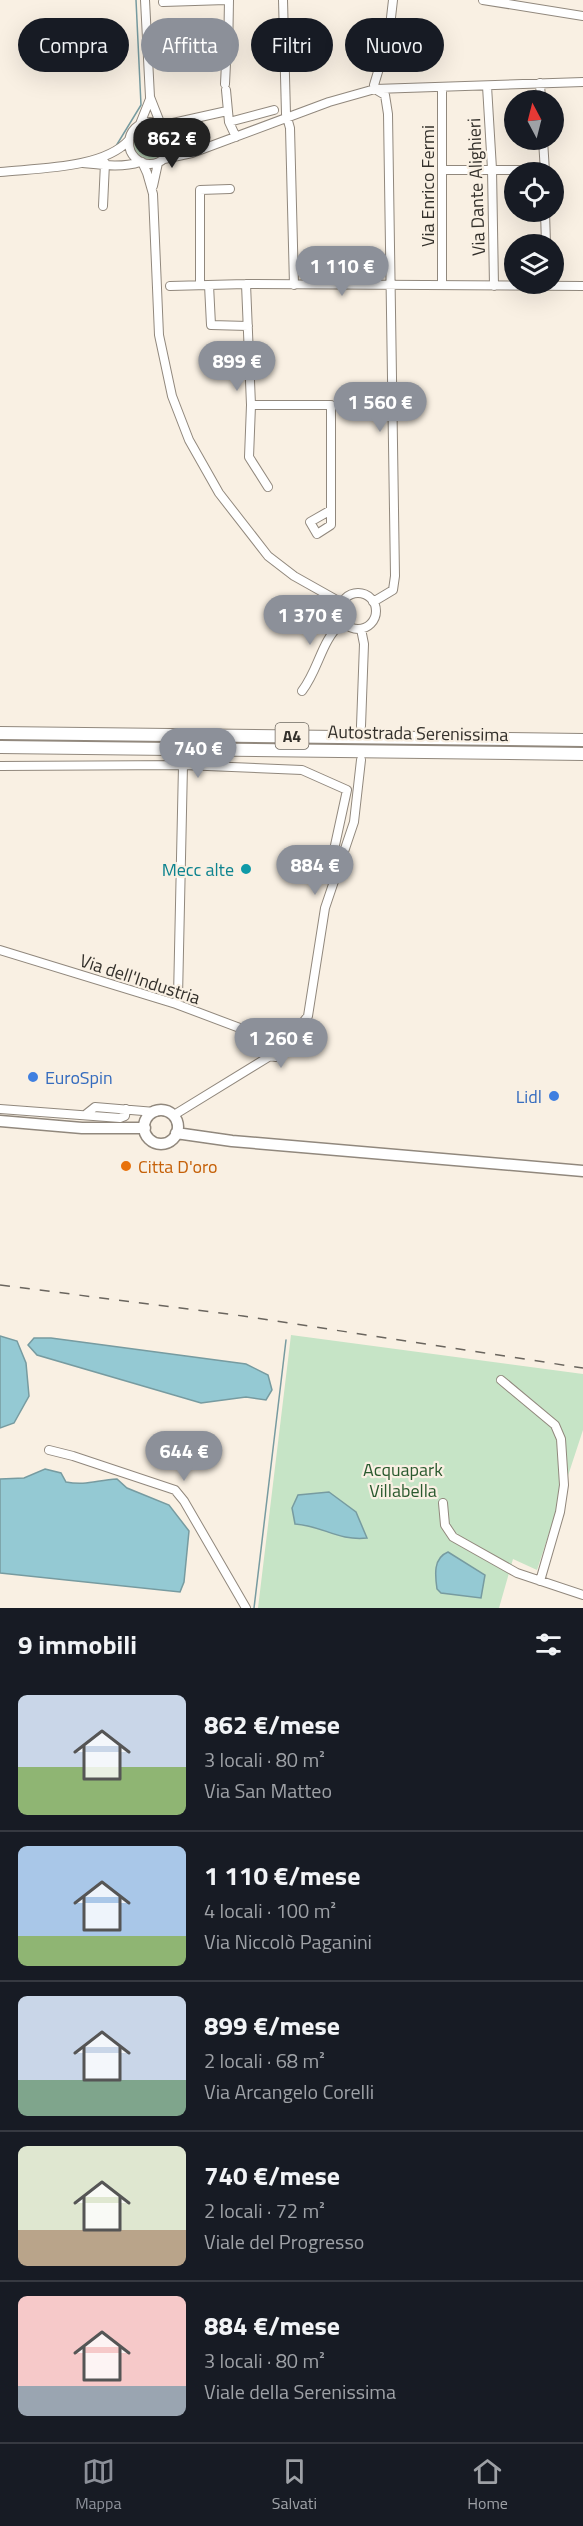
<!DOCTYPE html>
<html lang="it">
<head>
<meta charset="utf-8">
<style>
  :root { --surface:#171b24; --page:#242831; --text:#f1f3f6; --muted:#9ea1a6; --line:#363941; --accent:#8c9099 }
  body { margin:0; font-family:"Titillium Web",sans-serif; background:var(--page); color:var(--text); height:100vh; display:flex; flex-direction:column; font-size:22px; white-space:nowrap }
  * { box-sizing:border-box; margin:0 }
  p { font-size:20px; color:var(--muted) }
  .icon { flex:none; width:33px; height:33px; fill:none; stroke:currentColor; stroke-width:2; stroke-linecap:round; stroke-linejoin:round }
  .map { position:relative; height:1608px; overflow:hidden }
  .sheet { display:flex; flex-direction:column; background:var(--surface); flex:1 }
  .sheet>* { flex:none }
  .guide { position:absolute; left:18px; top:18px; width:548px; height:54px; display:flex; gap:12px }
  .needle { width:39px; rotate:353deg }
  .controls { position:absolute; left:504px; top:90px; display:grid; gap:12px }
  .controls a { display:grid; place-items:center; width:60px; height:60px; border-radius:50%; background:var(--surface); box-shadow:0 6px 24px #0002; font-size:30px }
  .price { position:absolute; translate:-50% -51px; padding:0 14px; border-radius:21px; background:var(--accent); color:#fff; font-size:20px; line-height:39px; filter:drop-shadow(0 2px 3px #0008) }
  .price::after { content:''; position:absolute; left:50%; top:36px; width:18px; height:14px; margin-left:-9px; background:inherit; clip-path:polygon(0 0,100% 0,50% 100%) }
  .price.current { background:#222; color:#fff }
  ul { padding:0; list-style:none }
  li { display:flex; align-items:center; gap:18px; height:150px; padding:0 18px }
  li+li { border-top:2px solid var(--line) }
  li span { display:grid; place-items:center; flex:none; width:168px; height:120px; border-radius:9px; color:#555 }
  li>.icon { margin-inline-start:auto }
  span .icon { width:72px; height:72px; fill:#fffc; stroke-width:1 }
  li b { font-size:26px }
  h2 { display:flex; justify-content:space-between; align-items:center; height:72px; padding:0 18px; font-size:26px }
  .pill { padding:0 21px; border-radius:27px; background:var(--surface); box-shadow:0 6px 24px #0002; font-size:21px; line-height:54px }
  .pill.current { background:var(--accent); color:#fff }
  .tabs { display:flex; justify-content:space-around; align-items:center; height:84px; border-top:2px solid var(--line); background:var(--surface); font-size:16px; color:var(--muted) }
  .tabs a { display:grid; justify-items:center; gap:3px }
  .tabs .current { color:var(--accent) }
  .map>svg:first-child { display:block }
</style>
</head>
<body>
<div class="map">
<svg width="583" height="1608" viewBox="0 0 583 1608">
  <rect width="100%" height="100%" fill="#f9f0e3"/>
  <path fill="#c6e4c6" d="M134 143a16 16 0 1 1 32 0a16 16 0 1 1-32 0Z
    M291,1335l292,39v56l-46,140 -24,-11 -14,49h-241z"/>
  <path fill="#94c9d3" stroke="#779ba0" stroke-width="1.5" d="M0,1336l17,5 9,22 3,33 -15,27 -14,5z
    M34,1338h17l195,26 22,11 4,15 -6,10 -20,-3 -45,6 -164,-48 -9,-10z
    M45,1469l16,4 5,9c20,4 31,-2 51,-3l10,9 42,17 20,26 -5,51 -4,10 -180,-19v-94l24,-1z
    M329,1492l27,20 11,26c-29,3 -44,-12 -72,-14l-3,-16 6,-13z
    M448,1552l37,23 -4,23 -40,-5 -4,-4c-2,-14 -4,-31 11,-37z"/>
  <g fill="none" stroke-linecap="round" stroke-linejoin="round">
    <path stroke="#779ba0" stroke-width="1.5" d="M116,146l25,-41 -5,-105
      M254,1608l32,-268"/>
    <g stroke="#91887d" stroke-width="10">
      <path id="minor" d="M145,0l5,97 11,28
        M283,0l3,114 4,14 4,157
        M483,0l100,16
        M163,2l63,-2
        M540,83l1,17
        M225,84l1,-21 2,-6 1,-57
        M487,86l5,83 2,117
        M442,87v198
        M375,89l-1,-4 15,-50 4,-35
        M226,90l3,32 7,15
        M129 143a21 21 0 1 1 42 0a21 21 0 1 1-42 0Z
        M229,122l45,-12
        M173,123l54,-12
        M140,124l10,-25
        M171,135l12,10h20
        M543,140l2,32
        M164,159l28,-6 137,-51 46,-13 208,-7
        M142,162l5,11 6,21 6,141 13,61 17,44 30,53 49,63 26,20 48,27
        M83,163c19,2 39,5 57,-1
        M443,170h102
        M0,172c37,-4 103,-3 129,-32
        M153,186l5,-23
        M103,206l2,-43
        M545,212l1,32
        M246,284l5,121 -2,52 19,30
        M200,285v-95l30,-1
        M209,285l2,40 37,1
        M170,286l76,-2 337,2
        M251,405h80v105l-21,12 7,12 14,-9v-15
        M340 611a18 18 0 1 1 36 0a18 18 0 1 1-36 0Z
        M373,602l20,-12 2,-14 -7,-462 -3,-19 -10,-6
        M302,691c18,-24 18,-49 41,-70
        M361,726l3,-82 -3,-15
        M0,766l183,-1 119,5 45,20 -15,69
        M0,950l176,54 85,32 7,7
        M176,1004l2,-7 5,-232
        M289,1040l19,-24 17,-108 29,-86 7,-62
        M270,1056l-4,-7 2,-6 14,-7 7,4
        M270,1056l6,1 12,-8 1,-9
        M0,1109l120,9 5,-2 1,-7
        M85,1115l10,-8 60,5
        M174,1115l96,-59
        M501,1380l54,45 6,14 3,46 -4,27 -20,69
        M49,1450l24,6 102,34 9,11 62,107
        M443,1503l2,22 8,12 64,36 66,22"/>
    </g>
    <g stroke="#91887d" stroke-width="13">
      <path id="major" d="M144 1127a17 17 0 1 1 34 0a17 17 0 1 1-34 0Z
        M0,1121l82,7h63
        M176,1133l56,8 351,30"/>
    </g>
    <g stroke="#91887d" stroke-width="14">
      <path id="highway" d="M0,733l583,7
        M0,747l583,7"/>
    </g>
    <use href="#minor" stroke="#fff" stroke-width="8"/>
    <use href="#major" stroke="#fff" stroke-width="10"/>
    <use href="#highway" stroke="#fff" stroke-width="12"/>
    <path stroke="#6a655e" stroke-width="1.5" stroke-dasharray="10 10" stroke-linecap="butt" d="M0,1285l243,31 340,52"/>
  </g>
  <circle fill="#0f9aa8" stroke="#f9f0e3" stroke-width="2" cx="246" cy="869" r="6"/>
  <g fill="#3f7fe0" stroke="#f9f0e3" stroke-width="2">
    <circle cx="33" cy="1077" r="6"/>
    <circle cx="554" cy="1096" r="6"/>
  </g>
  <circle fill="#e8710a" stroke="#f9f0e3" stroke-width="2" cx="126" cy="1166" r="6"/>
  <g text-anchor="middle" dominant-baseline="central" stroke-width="4.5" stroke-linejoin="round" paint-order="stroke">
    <rect fill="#f9f0e3" stroke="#6e6962" stroke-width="1.5" x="275.5" y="723" width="33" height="26" rx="4.5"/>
    <g font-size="16" font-weight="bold" fill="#322f2a">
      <text x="292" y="736">A4</text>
    </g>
    <g font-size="18" fill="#322f2a" stroke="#f9f0e3">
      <text transform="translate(427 186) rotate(-90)">Via Enrico Fermi</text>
      <text transform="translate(476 187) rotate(-92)">Via Dante Alighieri</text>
      <text transform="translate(418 733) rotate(1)">Autostrada Serenissima</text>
      <text transform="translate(140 979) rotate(18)">Via dell'Industria</text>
    </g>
    <g font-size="18" fill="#0d838f" stroke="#f9f0e3" text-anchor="end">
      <text x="234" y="869">Mecc alte</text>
    </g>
    <g font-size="18" fill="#366cbe" stroke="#f9f0e3" text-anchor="start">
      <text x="45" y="1077">EuroSpin</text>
      <text x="542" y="1096" text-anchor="end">Lidl</text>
    </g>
    <g font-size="18" fill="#c56008" stroke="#f9f0e3" text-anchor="start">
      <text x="138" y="1166">Citta D'oro</text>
    </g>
    <g font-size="18" fill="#2a592e" stroke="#f9f0e3">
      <text x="403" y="1469">Acquapark<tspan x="403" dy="21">Villabella</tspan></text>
    </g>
  </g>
</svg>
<div class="controls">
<a><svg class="needle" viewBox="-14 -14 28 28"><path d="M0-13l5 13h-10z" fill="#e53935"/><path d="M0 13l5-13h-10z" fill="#9ea1a6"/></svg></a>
<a><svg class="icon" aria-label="locate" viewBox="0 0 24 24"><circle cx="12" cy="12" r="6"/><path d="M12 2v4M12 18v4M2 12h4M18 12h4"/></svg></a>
<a><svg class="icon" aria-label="layers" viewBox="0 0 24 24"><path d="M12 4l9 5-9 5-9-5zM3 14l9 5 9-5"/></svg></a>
</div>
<b class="price current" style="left:172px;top:169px">862 €</b>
<b class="price" style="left:342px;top:297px">1 110 €</b>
<b class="price" style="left:237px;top:392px">899 €</b>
<b class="price" style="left:380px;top:433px">1 560 €</b>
<b class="price" style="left:310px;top:646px">1 370 €</b>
<b class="price" style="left:198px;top:779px">740 €</b>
<b class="price" style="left:315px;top:896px">884 €</b>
<b class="price" style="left:281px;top:1069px">1 260 €</b>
<b class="price" style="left:184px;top:1482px">644 €</b>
<div class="guide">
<a class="pill">Compra</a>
<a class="pill current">Affitta</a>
<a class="pill">Filtri</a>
<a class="pill">Nuovo</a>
</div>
</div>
<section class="sheet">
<h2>9 immobili<svg class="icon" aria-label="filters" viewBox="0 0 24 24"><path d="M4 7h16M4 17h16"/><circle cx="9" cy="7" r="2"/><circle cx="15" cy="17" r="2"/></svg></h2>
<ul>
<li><span style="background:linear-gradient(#c9d6e8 60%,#8fb573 0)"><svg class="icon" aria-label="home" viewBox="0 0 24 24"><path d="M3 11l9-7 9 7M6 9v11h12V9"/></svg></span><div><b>862 €/mese</b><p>3 locali · 80 m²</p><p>Via San Matteo</p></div></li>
<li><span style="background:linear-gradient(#a9c7e8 75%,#8fb573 0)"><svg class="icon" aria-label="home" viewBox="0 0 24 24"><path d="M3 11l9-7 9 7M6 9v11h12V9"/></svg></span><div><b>1 110 €/mese</b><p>4 locali · 100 m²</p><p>Via Niccolò Paganini</p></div></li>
<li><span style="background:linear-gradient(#c9d6e8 70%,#7fa58c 0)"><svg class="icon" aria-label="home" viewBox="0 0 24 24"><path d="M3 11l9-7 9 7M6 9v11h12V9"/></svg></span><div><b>899 €/mese</b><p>2 locali · 68 m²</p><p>Via Arcangelo Corelli</p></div></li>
<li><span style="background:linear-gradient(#dfe7d0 70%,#b9a48a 0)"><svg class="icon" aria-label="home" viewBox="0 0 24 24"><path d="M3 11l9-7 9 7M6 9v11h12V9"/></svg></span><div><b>740 €/mese</b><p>2 locali · 72 m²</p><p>Viale del Progresso</p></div></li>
<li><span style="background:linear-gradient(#f6c9c9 75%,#9aa5b1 0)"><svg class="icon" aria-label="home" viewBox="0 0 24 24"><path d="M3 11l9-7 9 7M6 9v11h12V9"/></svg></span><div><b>884 €/mese</b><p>3 locali · 80 m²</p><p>Viale della Serenissima</p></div></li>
</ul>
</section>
<nav class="tabs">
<a class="current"><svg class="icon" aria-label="map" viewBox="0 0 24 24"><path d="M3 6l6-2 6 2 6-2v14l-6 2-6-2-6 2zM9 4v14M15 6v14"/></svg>Mappa</a>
<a><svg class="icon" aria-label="saved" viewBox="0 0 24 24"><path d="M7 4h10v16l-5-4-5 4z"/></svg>Salvati</a>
<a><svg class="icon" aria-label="home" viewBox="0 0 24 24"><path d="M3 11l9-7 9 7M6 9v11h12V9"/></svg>Home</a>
</nav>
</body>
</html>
